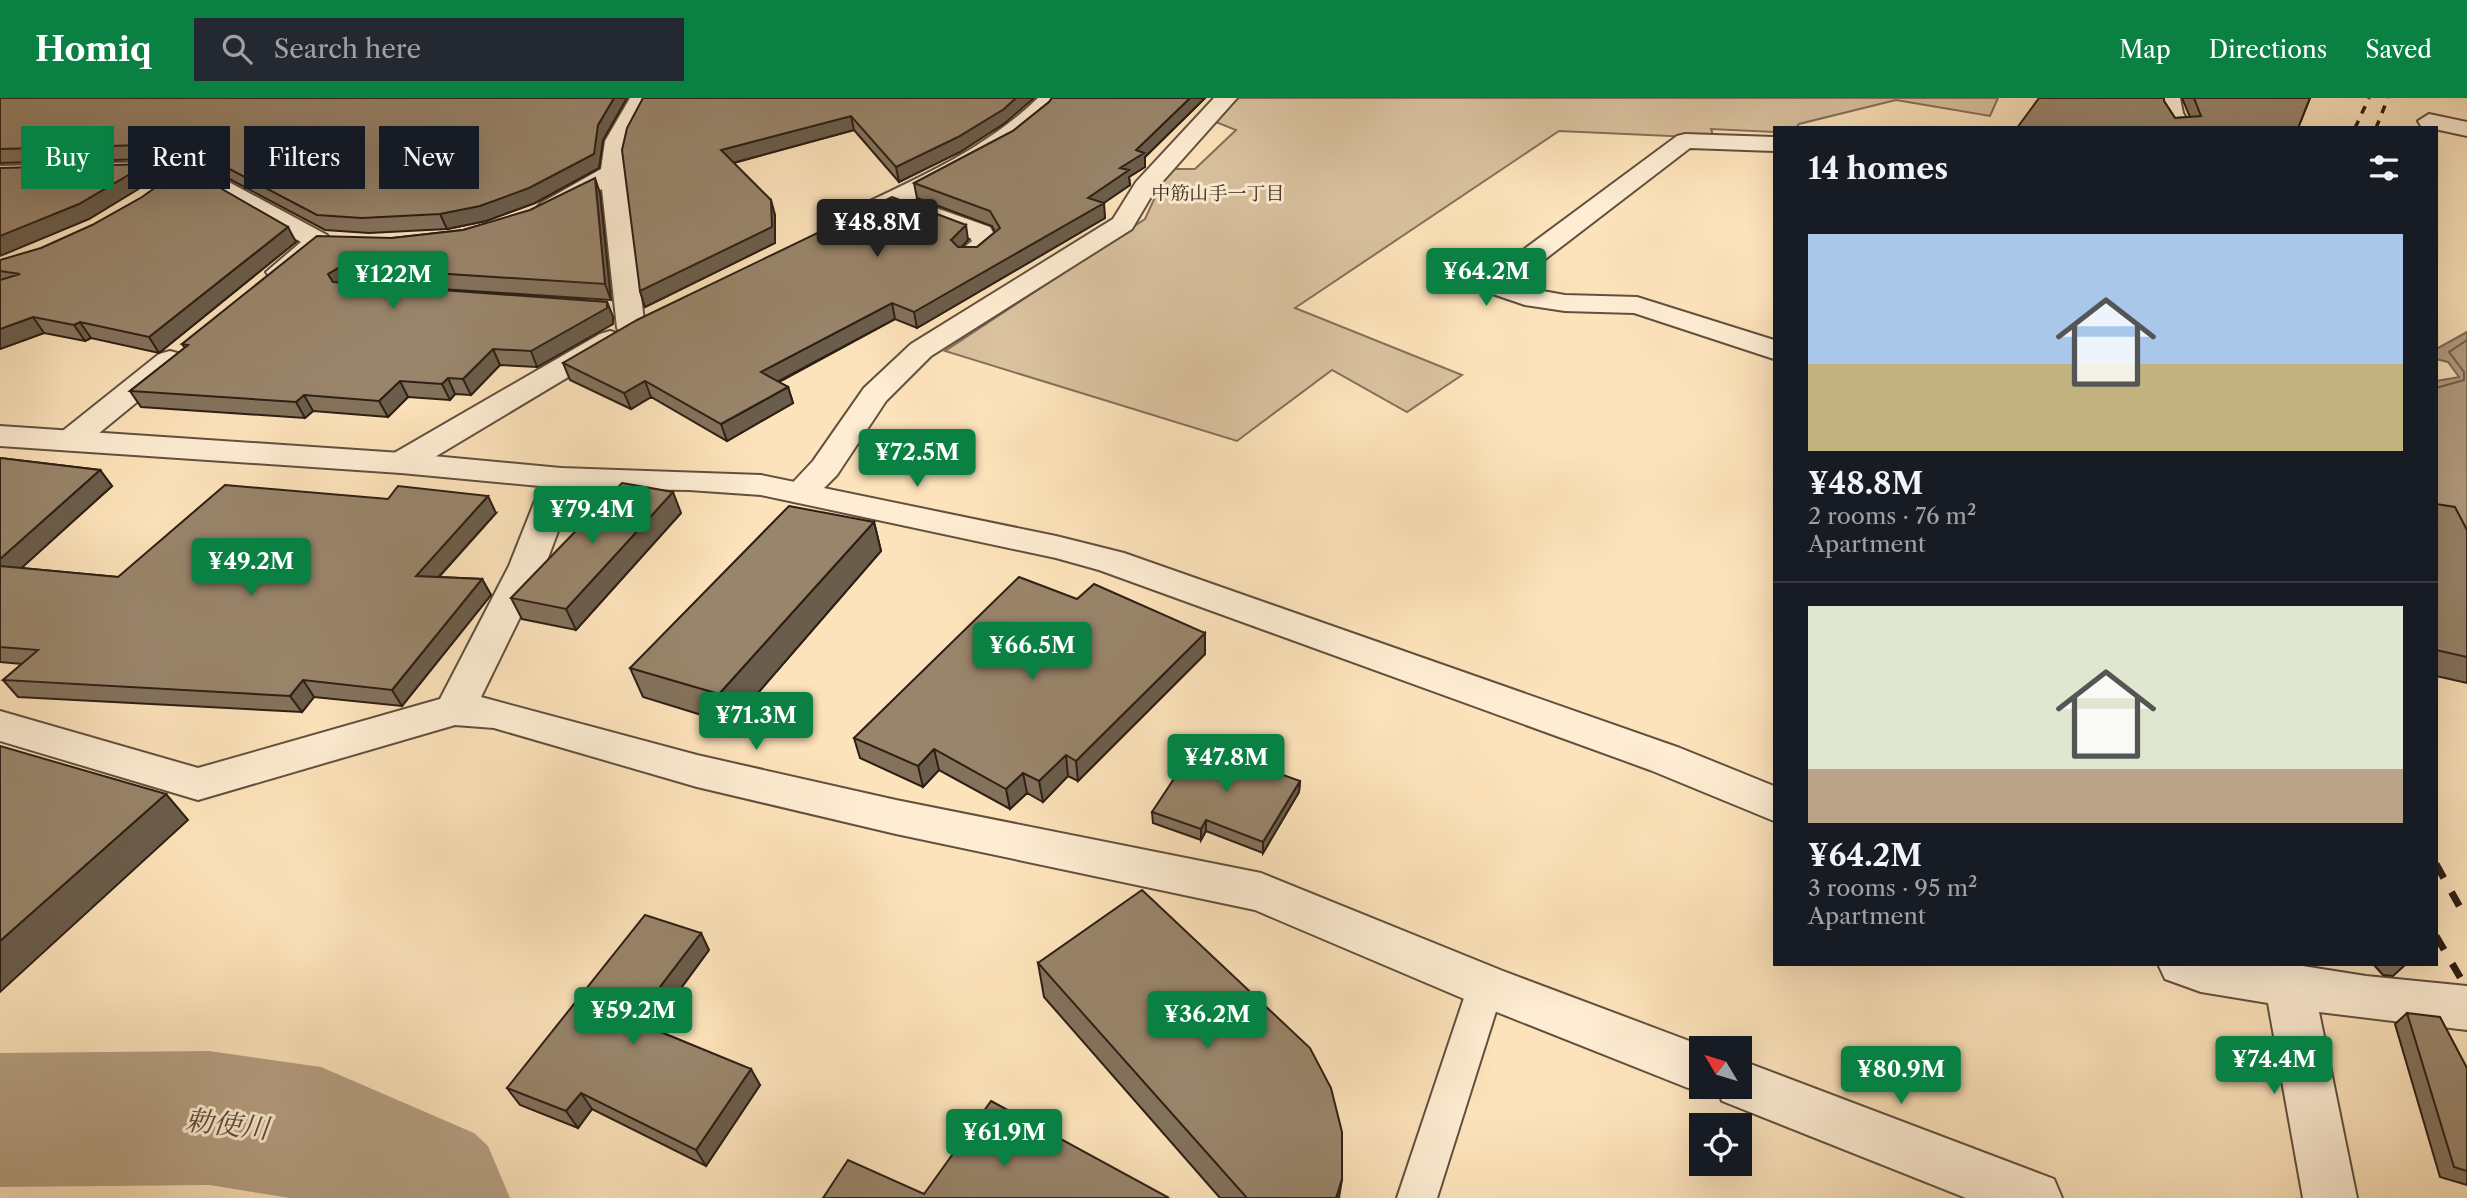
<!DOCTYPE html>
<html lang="en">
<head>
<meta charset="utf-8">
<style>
  :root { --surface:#171b24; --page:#242831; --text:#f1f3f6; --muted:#9ea1a6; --line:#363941; --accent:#0b8043 }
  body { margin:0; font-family:"Libre Caslon Text","Noto Serif JP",serif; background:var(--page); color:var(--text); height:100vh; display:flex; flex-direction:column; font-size:26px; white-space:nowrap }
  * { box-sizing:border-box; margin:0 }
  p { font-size:23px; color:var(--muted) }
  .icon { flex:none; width:38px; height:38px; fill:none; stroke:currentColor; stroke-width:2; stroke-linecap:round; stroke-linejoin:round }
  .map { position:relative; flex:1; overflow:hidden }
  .side { position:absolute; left:1773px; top:28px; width:665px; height:840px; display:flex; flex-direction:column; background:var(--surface); border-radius:0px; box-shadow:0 7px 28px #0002 }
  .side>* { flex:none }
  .hud { position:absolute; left:21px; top:28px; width:665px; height:63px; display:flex; gap:14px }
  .needle { width:46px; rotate:308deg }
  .controls { position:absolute; left:1689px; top:938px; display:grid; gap:14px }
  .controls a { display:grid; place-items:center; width:63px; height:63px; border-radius:0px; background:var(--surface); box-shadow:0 7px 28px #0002; font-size:35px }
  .price { position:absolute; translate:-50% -60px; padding:0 16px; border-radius:7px; background:var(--accent); color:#fff; font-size:23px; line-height:46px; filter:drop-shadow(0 2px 4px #0008) }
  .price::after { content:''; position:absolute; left:50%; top:42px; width:21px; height:16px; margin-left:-10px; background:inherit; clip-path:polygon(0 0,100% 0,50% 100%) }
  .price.on { background:#222; color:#fff }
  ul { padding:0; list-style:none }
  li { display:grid; align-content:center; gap:14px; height:371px; padding:0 35px }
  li+li { border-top:2px solid var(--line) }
  li span { display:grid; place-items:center; height:217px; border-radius:0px; color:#555 }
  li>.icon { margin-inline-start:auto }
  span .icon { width:126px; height:126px; fill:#fffc; stroke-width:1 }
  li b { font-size:30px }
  h2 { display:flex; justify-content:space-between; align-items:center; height:84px; padding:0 35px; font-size:30px }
  .tag { padding:0 24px; border-radius:0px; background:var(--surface); box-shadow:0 7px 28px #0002; font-size:24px; line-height:63px }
  .tag.on { background:var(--accent); color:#fff }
  header { display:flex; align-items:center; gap:42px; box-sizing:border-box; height:98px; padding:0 35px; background:var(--accent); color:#fff }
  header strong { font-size:33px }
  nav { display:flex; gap:38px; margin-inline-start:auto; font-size:24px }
  .search { width:490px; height:63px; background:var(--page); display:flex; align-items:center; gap:18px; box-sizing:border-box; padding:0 24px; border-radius:0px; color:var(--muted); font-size:26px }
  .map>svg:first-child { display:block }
</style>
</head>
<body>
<header>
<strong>Homiq</strong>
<div class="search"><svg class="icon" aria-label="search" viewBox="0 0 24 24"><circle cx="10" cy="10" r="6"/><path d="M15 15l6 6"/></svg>Search here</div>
<nav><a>Map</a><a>Directions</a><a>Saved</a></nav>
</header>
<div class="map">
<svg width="2467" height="1100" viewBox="0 0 2467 1100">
  <rect width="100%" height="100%" fill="#fde3bb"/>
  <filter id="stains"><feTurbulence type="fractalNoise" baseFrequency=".00286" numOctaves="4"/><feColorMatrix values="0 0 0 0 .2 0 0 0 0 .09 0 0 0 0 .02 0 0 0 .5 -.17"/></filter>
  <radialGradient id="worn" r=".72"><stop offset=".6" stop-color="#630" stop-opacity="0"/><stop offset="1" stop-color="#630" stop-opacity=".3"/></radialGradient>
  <path fill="#dac29f" stroke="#84705a" stroke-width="2" d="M1238,0h760l-8,18 -94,-16 -97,24 -3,4h-22v4l-63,-3 3,9 -155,-7 -264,177 167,67 -55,37 -75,-42 -95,71 -292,-90 200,-132 23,-50h27l41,-39 -20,-8z"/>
  <path fill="#b6a083" stroke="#7f6c57" stroke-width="2" d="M2467,234v207l-13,-6 -18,-30v-122l23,-4 -11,-15 -12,-3v-10z"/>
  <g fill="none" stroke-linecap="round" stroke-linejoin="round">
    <path stroke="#72604c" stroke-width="2" d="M2436,290l28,-8v-8l-15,-20 18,-12"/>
    <path fill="#b6a083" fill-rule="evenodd" d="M209,953l112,16 153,66 14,13 22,52h-220l-81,-13 -209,2v-134z"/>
    <g stroke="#61503e" stroke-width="4">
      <path id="service" d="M1486,873l12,4 6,11 -67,212h-40l71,-212 6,-11z"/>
    </g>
    <g stroke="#61503e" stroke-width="4">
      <path id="minor" d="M630,0h22l-23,43 -5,23 21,164 -4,6 -10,3 -10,-3 -4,-6 -15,-139 -43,24h-18l-4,-5 4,-5 60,-34 4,-28z
        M1038,0h24c-40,58 -145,99 -208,129h-18l-4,-5 4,-5c71,-34 145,-64 202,-119z
        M1214,0h23l-82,92 -23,39 -201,127 -45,45 -49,74 -25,25 -12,3 -12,-3 -5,-7 30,-32 51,-73 47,-44 202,-125 23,-37z
        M2158,0h22l3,15 9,15h-23l-8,-15z
        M2429,16l38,8v14l-46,-10 -3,-5z
        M1685,36l89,3v14l-84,-3 -176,135 17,6 34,6 72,2 137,43v19l-140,-46 -69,-2 -40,-6 -41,-14 -4,-6 4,-6 193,-143z
        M190,63l137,74 4,6c-12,17 -39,42 -61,37l-4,-6 35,-30 -116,-67 -185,5v-14z
        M919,104l71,25 9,16 -21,17h-18l-4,-6 16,-13 -2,-3 -60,-23 -4,-5 4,-5z
        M610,233l10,3 5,6 -5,6 -207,124 -12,3 -12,-3 -4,-7 4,-7 211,-122z
        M170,253l11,3 4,6 -4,6 -99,81 -11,3 -11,-3 -5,-7 5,-7 99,-79z
        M561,370l12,3 5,7 -33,88 -64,131 216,58 199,45 365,73 242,98 205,77h-7v39h39v-27l314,119 8,19h-96l-244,-97 -6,-14 -15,6 -18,-7 -214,-85 -214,-91 -359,-76 -199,-47 -203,-59 -39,-3 -257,75 -198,-59v-30l198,57 242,-69 69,-133 35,-88 5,-7z"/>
    </g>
    <g stroke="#61503e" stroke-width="4">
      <path id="tertiary" d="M0,328l401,27 160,15 200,7 295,61 68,17 556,195 94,38v35l-124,-51 -551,-200 -43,-12 -295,-63 -72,-5 -128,-2 -160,-15 -401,-27z
        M2158,866h132l76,12 101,10v44l-148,-18 38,186h-54l-35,-195 -67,-11 -36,-13z"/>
    </g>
    <use href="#service" fill="#feedd3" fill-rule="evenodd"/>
    <use href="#minor" fill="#feedd3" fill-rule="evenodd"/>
    <use href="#tertiary" fill="#feedd3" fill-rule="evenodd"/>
    <path stroke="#2d1f15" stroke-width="3.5" stroke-dasharray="8 8" stroke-linecap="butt" d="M2355,30l14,-30
      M2376,30l12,-30"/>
    <path stroke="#2d1f15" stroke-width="7" stroke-dasharray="16 16" stroke-linecap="butt" d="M2436,766l31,56
      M2436,838l31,53"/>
  </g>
  <path fill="#84725c" stroke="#2d1f15" stroke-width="2" d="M0,0l603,42 -4,28 -64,35 -49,18 -39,8 -78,4 -44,-3 -135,-72 -190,5z
    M643,0l362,25 -45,29 -61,30 -45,-52 -120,33 41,52v28l-130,64 -5,-16z
    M1052,0h153l-60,59v10l-16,10 1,8 -27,18 2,15 -188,110 -22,-9 -116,63 9,5 5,16 -66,38 -76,-44 -20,12 -61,-29 -7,-17 405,-123 -6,7h15l18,-15 -3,-6 -75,-28 -3,-15 99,-52 36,-29z
    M2182,0h128l-12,30h-281l147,-27 11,17 15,-1z
    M600,95l11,107 -264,-17 260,19 6,15v7l-76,43 -37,-2 -29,30 -16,-1 -5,6 -42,-3 -20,20 -75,-6 -8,7 -164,-11 -11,-16 55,-43 -3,-4 210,-106 71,-8z
    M296,144l-137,111 -68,-15 -6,3 -41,-8 -44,16v-89z
    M0,360l100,12 12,16 -91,82 97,9 378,-64 -57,64 43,2 9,16 -89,111 -88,-9 -12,15 -284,-15 -15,-17 19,-16 -22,-2z
    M2436,406l31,26v153l-31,-7z
    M681,415l-105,117 -54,-11 -11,-21z
    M874,424l7,29 -150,173 -88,-27 -13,-29z
    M1077,501l128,34v21l-127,127 -10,-5 -25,26 -16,-9 -17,16 -71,-39 -16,17 -63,-29 -6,-20z
    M1300,683l-1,11 -36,61 -57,-22 -5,9 -48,-17 -1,-11z
    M709,852l-57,78 108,57 -54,81 -114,-57 -14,19 -58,-23 -13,-17z
    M1038,865l301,235h-119l-176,-201z
    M2373,866h31l1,1 -12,11 -10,-1z
    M2407,915l60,55v117l-27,-8 -45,-153z"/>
  <path fill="#6b5d4b" stroke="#2d1f15" stroke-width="2" d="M614,0h13l-24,42 -4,28 -64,35 -49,18 -39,8 -7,-15 158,-89z
    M1016,0h18l-29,25 -45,29 -61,30 -3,-15z
    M1190,0h15l-60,59v10l-16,10 1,8 -29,20 3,-2 1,15 -188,110 -3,-16 174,-114 32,-30 16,-18z
    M851,18l3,14 -129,35 -4,-15z
    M147,66l8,15 -66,40 -89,37v-20z
    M595,80l5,15 11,107 -6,-16z
    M771,102l4,15v28l-130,64 -5,-16z
    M966,127l2,15 -14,15 -3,-15z
    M288,129l8,15 -137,111 -10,-16z
    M340,169l8,15 -12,7 -8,-15z
    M607,204l6,15v7l-76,43 -6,-16z
    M892,205l3,16 -129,69 -5,-16z
    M33,219l11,16 -44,16v-20z
    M80,224l11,16 -6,3 -11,-16z
    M493,251l7,16 -29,30 -8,-16z
    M448,280l7,16 -5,6 -8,-16z
    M400,283l8,16 -20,20 -9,-16z
    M645,283l6,16 -20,12 -7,-16z
    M788,289l5,16 -66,38 -6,-17z
    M304,297l9,16 -8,7 -9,-16z
    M100,372l12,16 -106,96 -6,-7v-16z
    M673,394l8,21 -105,117 -10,-21z
    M488,398l8,17 -71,79 -9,-16z
    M874,424l7,29 -150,173 -12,-30z
    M482,481l9,16 -89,111 -10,-16z
    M1205,535v21l-127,127 -2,-20z
    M303,582l11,17 -12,15 -12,-16z
    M934,651l5,21 -16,17 -5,-21z
    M1066,657l2,21 -25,26 -4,-21z
    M1023,675l4,20 -17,16 -4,-20z
    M1300,683l-1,11 -36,61v-11z
    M166,696l22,26 -188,172v-51z
    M1206,722v11l-5,9v-11z
    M701,835l8,17 -65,88 -10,-17z
    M751,971l9,16 -54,81 -10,-16z
    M581,995l11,16 -14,19 -12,-17z
    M1342,1081l-3,19h-3z"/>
  <path fill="#99856b" stroke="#2d1f15" stroke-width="2" d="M0,0h614l-16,27 -4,29 -65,34 -49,18 -40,8 -78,4 -45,-3 -135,-71 -182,5z
    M643,0h373l-12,11 -46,28 -62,30 -45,-51 -130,34 50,50 1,27 -132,64 -18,-141 5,-22z
    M1052,0h138l-54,52 8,3 -24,15 9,2 -41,28 16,5 -190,109 -22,-9 -131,69 27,15 -67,37 -76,-43 -21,12 -61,-30 74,-43 255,-123 74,28 -15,15 7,7h19l23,-19 -10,-17 -76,-28 99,-52 36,-29z
    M2039,0h125v3l11,17 26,-2 -7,-18h116l-12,30h-281z
    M147,66l-68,40 -79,32v-68z
    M184,69l104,60 -139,110 -69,-15 -6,3 -41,-8 -33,12v-49l20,-6 -20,-3v-11l41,-12 51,-23 50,-28z
    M595,80l10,106 -265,-17 -12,7 5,8 274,20v6l-76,43 -38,-2 -30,30 -15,-1 -6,6 -42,-3 -21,20 -75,-6 -8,7 -166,-11 58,-46 -6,-1 135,-108 75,2 71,-8 67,-20z
    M0,360l100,12 -100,89z
    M622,385l51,9 -107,117 -55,-11z
    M225,387l163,14 10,-13 90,10 -72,80 66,3 -90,111 -89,-10 -13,16 -287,-16 35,-30 -38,-3v-81l118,11z
    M2436,406l19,3 12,23v127l-31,-7z
    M789,408l85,16 -155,172 -89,-26z
    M1019,479l58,22 17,-15 111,49 -129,128 -10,-6 -27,26 -16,-8 -17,16 -72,-40 -16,17 -64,-28z
    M1197,646l103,37 -37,61 -57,-22 -5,9 -49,-17z
    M0,648l166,48 -166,147z
    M1142,792l168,158 21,40 11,44v47l-6,19h-89l-209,-235z
    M645,817l56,18 -67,88 117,48 -55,81 -115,-57 -15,18 -59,-23z
    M2407,915l33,4 27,51v103l-13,-4z
    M991,1003l178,97h-346l25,-38 76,34z"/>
  <g text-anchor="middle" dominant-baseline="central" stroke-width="6" stroke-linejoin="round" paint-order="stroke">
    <g font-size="19" fill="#2d1f15" stroke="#feedd3">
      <text x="1218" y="95">中筋山手一丁目</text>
    </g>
    <g font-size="28" font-style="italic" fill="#5d4c3c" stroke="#feedd3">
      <text transform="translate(227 1026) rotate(6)">勅使川</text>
    </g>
  </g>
  <rect width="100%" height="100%" filter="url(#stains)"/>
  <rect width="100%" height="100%" fill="url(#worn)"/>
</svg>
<div class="controls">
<a><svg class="needle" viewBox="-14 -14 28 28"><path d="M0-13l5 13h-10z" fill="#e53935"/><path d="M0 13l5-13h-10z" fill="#9ea1a6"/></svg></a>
<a><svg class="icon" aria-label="locate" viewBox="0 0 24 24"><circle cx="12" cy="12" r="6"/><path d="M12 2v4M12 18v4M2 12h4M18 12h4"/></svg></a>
</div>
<b class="price on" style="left:877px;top:161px">¥48.8M</b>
<b class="price" style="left:1486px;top:210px">¥64.2M</b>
<b class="price" style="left:393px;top:213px">¥122M</b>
<b class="price" style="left:917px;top:391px">¥72.5M</b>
<b class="price" style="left:592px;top:448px">¥79.4M</b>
<b class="price" style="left:251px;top:500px">¥49.2M</b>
<b class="price" style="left:1032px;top:584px">¥66.5M</b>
<b class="price" style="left:756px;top:654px">¥71.3M</b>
<b class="price" style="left:1226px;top:696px">¥47.8M</b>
<b class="price" style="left:633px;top:949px">¥59.2M</b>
<b class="price" style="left:1207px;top:953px">¥36.2M</b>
<b class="price" style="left:2274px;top:998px">¥74.4M</b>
<b class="price" style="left:1901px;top:1008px">¥80.9M</b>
<b class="price" style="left:1004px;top:1071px">¥61.9M</b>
<div class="hud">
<a class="tag on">Buy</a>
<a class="tag">Rent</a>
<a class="tag">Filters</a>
<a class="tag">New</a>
</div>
<section class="side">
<h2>14 homes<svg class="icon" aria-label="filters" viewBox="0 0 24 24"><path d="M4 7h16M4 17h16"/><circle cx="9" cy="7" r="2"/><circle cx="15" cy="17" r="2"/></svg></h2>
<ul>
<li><span style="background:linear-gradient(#a9c7e8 60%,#c2b280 0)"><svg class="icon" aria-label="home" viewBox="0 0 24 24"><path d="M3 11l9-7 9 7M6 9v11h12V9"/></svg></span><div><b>¥48.8M</b><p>2 rooms · 76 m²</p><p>Apartment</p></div></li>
<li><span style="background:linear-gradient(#dfe7d0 75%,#b9a48a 0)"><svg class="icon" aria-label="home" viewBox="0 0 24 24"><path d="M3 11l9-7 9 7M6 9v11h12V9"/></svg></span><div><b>¥64.2M</b><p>3 rooms · 95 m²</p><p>Apartment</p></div></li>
</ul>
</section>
</div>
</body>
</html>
